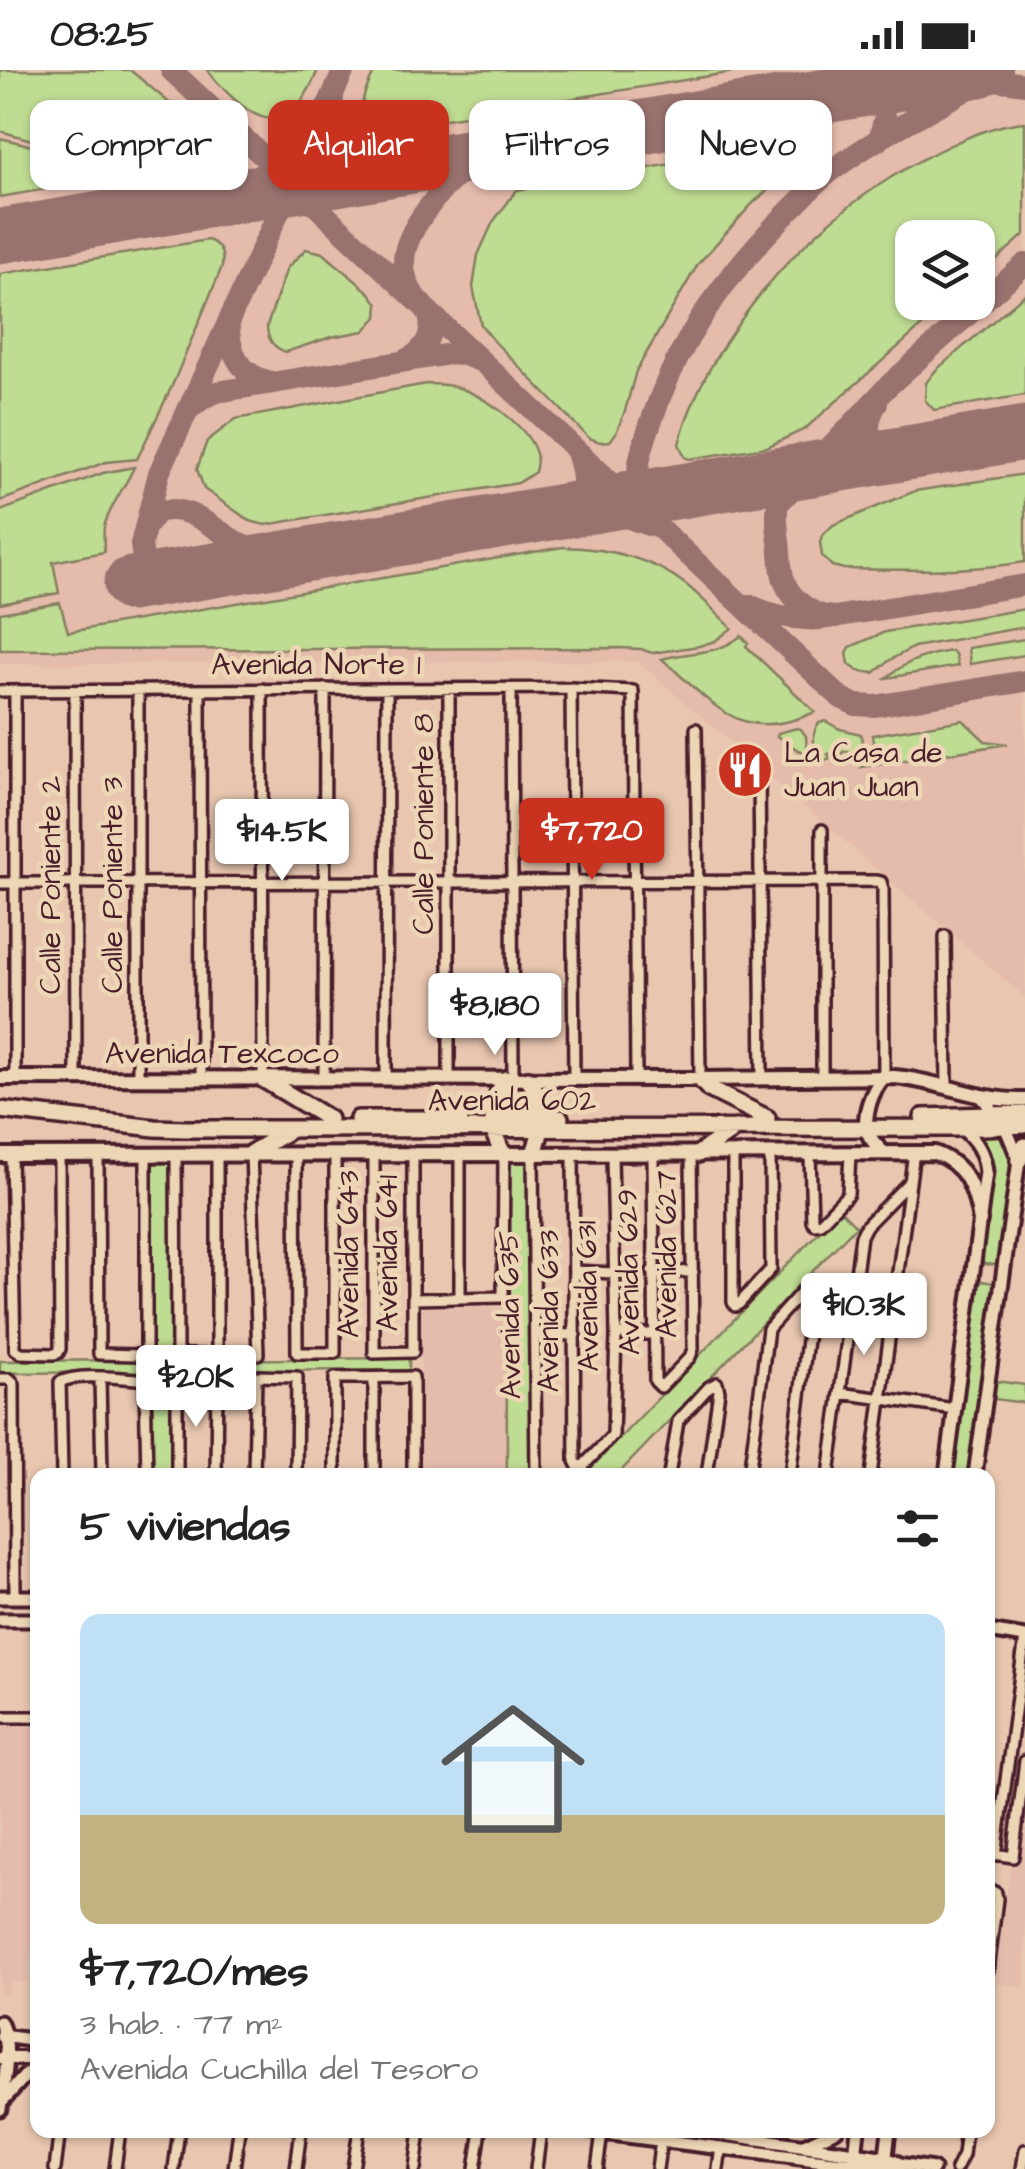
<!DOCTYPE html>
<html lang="es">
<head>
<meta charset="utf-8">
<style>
  :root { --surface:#fff; --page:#f6f6f6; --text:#222; --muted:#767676; --line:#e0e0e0; --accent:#c8321e }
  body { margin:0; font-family:"Architects Daughter",sans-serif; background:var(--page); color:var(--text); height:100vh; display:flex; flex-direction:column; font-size:38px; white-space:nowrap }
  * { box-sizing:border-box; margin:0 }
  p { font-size:32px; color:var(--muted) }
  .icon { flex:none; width:55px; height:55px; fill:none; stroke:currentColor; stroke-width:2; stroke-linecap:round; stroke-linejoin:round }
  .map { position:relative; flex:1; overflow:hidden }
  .sheet { position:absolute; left:30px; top:1398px; width:965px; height:670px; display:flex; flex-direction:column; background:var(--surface); border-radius:20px; box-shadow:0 2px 8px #0004 }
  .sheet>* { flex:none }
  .top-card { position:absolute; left:30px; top:30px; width:965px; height:90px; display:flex; gap:20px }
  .buttons { position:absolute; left:895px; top:150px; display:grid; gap:20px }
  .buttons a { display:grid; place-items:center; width:100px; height:100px; border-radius:20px; background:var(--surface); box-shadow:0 2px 8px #0004; font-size:50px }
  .price { position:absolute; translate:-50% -85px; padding:0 22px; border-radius:10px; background:#fff; color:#222; font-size:32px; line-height:65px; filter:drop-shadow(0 2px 5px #0008) }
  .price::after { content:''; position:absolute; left:50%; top:60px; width:30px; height:22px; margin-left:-15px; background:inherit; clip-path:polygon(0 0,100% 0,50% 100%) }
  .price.selected { background:var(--accent); color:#fff }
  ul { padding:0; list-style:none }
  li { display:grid; align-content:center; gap:20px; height:530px; padding:0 50px }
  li+li { border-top:2px solid var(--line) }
  li span { display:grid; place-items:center; height:310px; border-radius:20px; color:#555 }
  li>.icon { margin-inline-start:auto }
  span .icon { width:180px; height:180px; fill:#fffc; stroke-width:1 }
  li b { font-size:42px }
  h2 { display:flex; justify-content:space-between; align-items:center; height:120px; padding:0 50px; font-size:42px }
  .tag { padding:0 35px; border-radius:20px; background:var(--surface); box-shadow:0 2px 8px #0004; font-size:35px; line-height:90px }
  .tag.selected { background:var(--accent); color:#fff }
  .status { display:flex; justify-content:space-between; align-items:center; height:70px; padding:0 50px; background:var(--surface); direction:ltr }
  .status svg { height:28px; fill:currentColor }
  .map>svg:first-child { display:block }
</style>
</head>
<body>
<div class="status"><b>08:25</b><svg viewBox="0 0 49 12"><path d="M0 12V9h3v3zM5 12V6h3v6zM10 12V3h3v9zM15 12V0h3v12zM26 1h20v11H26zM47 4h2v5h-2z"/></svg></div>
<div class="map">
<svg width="1025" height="2099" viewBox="0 0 1025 2099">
  <rect width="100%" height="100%" fill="#e8c6b0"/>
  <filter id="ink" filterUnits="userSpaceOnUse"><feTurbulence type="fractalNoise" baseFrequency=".01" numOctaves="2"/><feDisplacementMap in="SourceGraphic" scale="20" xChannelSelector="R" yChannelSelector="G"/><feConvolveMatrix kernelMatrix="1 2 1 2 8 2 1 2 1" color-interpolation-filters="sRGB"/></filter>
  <g filter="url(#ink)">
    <path fill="#e5bbac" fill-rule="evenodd" d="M0,0h1025v927l-388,-336 -637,3zM912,168h66v64h-66z
      M421,1238h85l1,167h-87z
      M0,1652h38l-1,228h-6l-4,33 -17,-2 -1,10 -9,4z
      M1022,1750l3,1v166l-31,-4 17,-120h5z"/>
    <path fill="#bfdc93" stroke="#847e5f" stroke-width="2.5" d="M0,0h130l90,75 2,7 -7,12 -8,1 -1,-2 -111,18 -25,-22 -21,-14 -49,-14z
      M207,0h111c-31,77 -68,52 -111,0z
      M375,0h371l-361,59c-36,-10 -21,-35 -10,-59z
      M1025,52v112l-47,42v-38h-66v64l36,1 -143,126 -38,18 -78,12 -4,-2 -6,-13c11,-43 32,-81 57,-117 54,-78 117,-133 202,-176 27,-13 57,-27 87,-29z
      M820,64l4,2v6l-71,61 -55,61 -62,107 -11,40 -9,22 -6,8 -10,1 -11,-4 -94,-96 -14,-17 -8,-38 5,-32 15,-33 24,-32 281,-47z
      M0,68c33,8 61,12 75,46l-75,13z
      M208,170c13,5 16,14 14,27l-50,119 -35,73 -31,3 -106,39v-227z
      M306,179l17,4 47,40 8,11 -1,13 -13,14 -33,6 -45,15c-12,-4 -19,-13 -19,-26l20,-58z
      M1025,224v101l-91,15 -9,-10 1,-17 10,-13z
      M426,314c11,0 22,0 33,4 25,8 64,35 75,60 4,8 3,15 1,24l-17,11 -253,42 -15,-4 -46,-32 -7,-20 10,-28 29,-22z
      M134,397c-8,19 -25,40 -30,60 -1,7 0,17 0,25l-51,10 6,31 -59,11v-93l103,-38z
      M1025,404v88c-60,10 -121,8 -181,7l-12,-3 -10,-10 -2,-14 2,-6 11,-11 82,-34z
      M563,477c43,1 87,10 122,37 17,13 32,30 47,44l-17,13 -16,5 -47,7 -11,-4 -23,-1 -618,2v-37l60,-10 8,29z
      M1025,539v18l-111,20 -24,13 -16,13 -16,-2 -9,-7 -2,-11 3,-6 35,-15z
      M741,566l7,7 -2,3 69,66c-75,34 -101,-8 -153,-53 30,-9 52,-2 79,-23z
      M1025,569v16l-55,9 -2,-16z
      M951,581l4,3 3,12 -72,12c20,-17 40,-23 65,-27z
      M963,650l22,21 23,3 -146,23 13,-16 -3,-16z
      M825,651l15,8 21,5c3,11 0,16 -9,23l-4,-6 -5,1 -4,5 -4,-2 -1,2 -2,-4 -4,1 2,5 -8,1c-8,-9 -12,-27 -3,-37z
      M797,658l4,1 5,7 1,17 -9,-3 -21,-14 1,-3z
      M978,1065h27l9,23 -15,105 -3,2 -12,-1 -2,-4 12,-91 -4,-17z
      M151,1091h21l1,199 236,-2v12l-236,1v104h-20l-1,-103 -152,1v-12l152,-1z
      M506,1091h24l1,314h-24z
      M840,1140l16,16 -239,249h-33z
      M982,1211l12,2 2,5 -26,187h-17l25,-189z
      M996,1311l29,4v18l-31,-4z"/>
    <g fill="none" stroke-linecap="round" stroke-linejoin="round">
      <path stroke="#99726e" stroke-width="22" d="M171,0l670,628 15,7 19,1 150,-25
        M925,9h62l38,5
        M847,23l22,-2 11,6 5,19 -6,24
        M333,28c-5,27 8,56 35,66 10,3 22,3 32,5
        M282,101c27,15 53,8 82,4
        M243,125h34l22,7
        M229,252c-1,30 12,55 43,60
        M405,290c17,-7 30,-24 24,-44 -2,-8 -9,-13 -14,-19 -7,-11 -12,-24 -11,-37 1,-29 38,-74 61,-90 11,-8 23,-13 35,-19
        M877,333c-18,31 -4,51 31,50
        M188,340l17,-13 12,-5 233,-38 14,1 16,6
        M625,412l37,6 34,1
        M805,412l15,-9 25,-10
        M578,439l34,3 36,13
        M554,443c33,-12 33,-31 23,-61
        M648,443c-21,-34 -5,-68 7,-102 28,-79 78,-144 136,-202 13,-12 25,-27 39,-37 53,-40 115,-69 172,-102
        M145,458l12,-16c35,-11 62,24 93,37 19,7 37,7 56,5
        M146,512l-5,-38 18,-71 185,-403
        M749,535c24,11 47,16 73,14l203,-34
        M836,547c-21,0 -43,-15 -51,-34 -5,-11 -4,-27 -6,-40 -1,-13 -4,-26 -1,-39l109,-117 138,-123"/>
      <path stroke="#99726e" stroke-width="55" d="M0,166l979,-166
        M131,514l894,-151"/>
      <g stroke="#4a1f2b" stroke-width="16">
        <path id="minor" d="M571,618l3,390
          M262,619l1,390
          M449,619v389
          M511,619l2,390
          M0,621l571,-3 62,3 3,386
          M15,621v387
          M200,621l1,388
          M75,622l1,387
          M138,622v386
          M696,659l4,350
          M759,704l3,304
          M0,813l877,-2 4,1 2,7 1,188
          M945,866l2,151
          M822,1007v-247
          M324,1009l1,-390
          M386,1009l1,-390
          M176,1084l1,197 6,4 75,-1 -7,-201
          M653,1084l2,227 6,6 29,-30 3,-8 -2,-195
          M733,1084v148l2,4 4,-2 32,-35 -1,-115
          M810,1084l2,67 3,3 5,-1 28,-29 2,-41
          M11,1085l4,194 6,4 33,1 4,-1 2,-4 -1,-194
          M98,1085l1,199 39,1 6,-2 2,-5v-193
          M296,1085l1,198h38v-198
          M374,1085v198l39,-1v-198
          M533,1085l3,320
          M573,1085l2,306 3,6 6,-2 29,-30 3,-101 -4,-179
          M574,1201l39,2
          M652,1201l41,1
          M460,1228v-144
          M413,1229l90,-2 1,-142
          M536,1264l39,1
          M616,1264h38
          M217,1285v-202
          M100,1308l2,97
          M374,1308v97
          M0,1309h10l4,5 1,213
          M840,1323l115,16
          M62,1405l-2,-93c17,-9 58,-4 79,-3l6,3 2,93
          M177,1405v-95l2,-4 5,-1 33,1 -1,99
          M254,1405l2,-99 41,1 -1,98
          M335,1405v-97l78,-1v98
          M669,1405l9,-54 31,-34 8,-4
          M707,1405l12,-84 -2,-8
          M749,1405l19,-146 36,-40 6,-2 3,6 -23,182
          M829,1405l32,-239 5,-10 44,-45
          M871,1405l43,-323
          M0,1647h38
          M988,1783l25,4 12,-96
          M996,1785l29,-218
          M988,1819l8,4 1,6 -9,71
          M55,2099l5,-39
          M115,2099l5,-39
          M174,2099l5,-39
          M234,2099l5,-39
          M296,2099l5,-39
          M353,2099l6,-39
          M415,2099l5,-39
          M475,2099l6,-39
          M536,2099l5,-39
          M597,2099l5,-36
          M657,2099l4,-29
          M718,2099l3,-22
          M956,2099l7,-14 3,-25
          M1022,2099l3,-19"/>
      </g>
      <g stroke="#4a1f2b" stroke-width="19">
        <path id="tertiary" d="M946,1405l40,-303c-2,-20 -10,-31 -24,-44
          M975,1405l44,-315 -14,-34 -23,-29
          M0,1527h38
          M0,1550h38
          M988,1561l37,6
          M0,1952c13,28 4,58 0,87
          M2,1966l36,5
          M2,1988l36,1
          M4,2029l21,-23 13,-10
          M579,2060l245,31 61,6 20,-2 28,4
          M695,2060l160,23 31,5 17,7
          M804,2075l32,-15
          M855,2086l3,-26
          M885,2095l4,-35"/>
      </g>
      <g stroke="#4a1f2b" stroke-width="20">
        <path id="secondary" d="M0,1008l700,1 194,-2c45,3 85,25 131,23
          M884,1083c-6,-6 -13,-12 -16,-20 -6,-18 4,-43 16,-56
          M0,1085l935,-2c32,12 40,37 45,68"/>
      </g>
      <g stroke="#4a1f2b" stroke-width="22">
        <path id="primary" d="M263,1009l66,40
          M528,1009c18,23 16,50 5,76
          M700,1009l9,10 58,29
          M0,1040l155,18 30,1 777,-1 63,-3
          M923,1047l102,-3
          M358,1049h102
          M493,1049l67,-1
          M251,1083l39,-23
          M698,1084l38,-26
          M504,1085c-16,-26 -14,-51 2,-76
          M1019,1090l6,-14"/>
      </g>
      <use href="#minor" stroke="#edd6b6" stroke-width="9"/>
      <use href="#tertiary" stroke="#edd6b6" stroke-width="11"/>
      <use href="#secondary" stroke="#edd6b6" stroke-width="12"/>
      <use href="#primary" stroke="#edd6b6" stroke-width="15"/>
    </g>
  </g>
  <defs>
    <g id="restaurant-disc" transform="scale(2.875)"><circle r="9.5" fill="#c8321e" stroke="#edd6b6"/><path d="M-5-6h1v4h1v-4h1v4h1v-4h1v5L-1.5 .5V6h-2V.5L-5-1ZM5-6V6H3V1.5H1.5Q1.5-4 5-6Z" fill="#fff"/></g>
  </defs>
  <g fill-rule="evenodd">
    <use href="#restaurant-disc" x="745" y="700"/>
  </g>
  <g text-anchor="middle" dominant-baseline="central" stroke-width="9" stroke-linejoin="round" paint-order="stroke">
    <g font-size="30" fill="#4a1f2b" stroke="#edd6b6">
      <text x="316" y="595">Avenida Norte 1</text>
      <text transform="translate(424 754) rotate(-90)">Calle Poniente 8</text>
      <text transform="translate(51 815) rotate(-90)">Calle Poniente 2</text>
      <text transform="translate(113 815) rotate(-90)">Calle Poniente 3</text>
      <text x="222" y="984">Avenida Texcoco</text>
      <text x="512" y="1031">Avenida 602</text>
      <text transform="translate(388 1183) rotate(-90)">Avenida 641</text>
      <text transform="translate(349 1184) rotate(-90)">Avenida 643</text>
      <text transform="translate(667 1184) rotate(-90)">Avenida 627</text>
      <text transform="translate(629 1202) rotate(-91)">Avenida 629</text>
      <text transform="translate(588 1226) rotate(-91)">Avenida 631</text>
      <text transform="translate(549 1241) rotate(-90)">Avenida 633</text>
      <text transform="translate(510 1245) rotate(-91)">Avenida 635</text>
    </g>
    <g font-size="30" fill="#4a1f2b" stroke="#edd6b6" text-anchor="start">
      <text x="784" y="683">La Casa de<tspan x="784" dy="34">Juan Juan</tspan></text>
    </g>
  </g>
</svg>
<div class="buttons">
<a><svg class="icon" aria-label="layers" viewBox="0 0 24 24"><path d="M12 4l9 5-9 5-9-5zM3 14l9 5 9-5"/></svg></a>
</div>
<b class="price selected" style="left:592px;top:813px">$7,720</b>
<b class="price" style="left:282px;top:814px">$14.5K</b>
<b class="price" style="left:495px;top:988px">$8,180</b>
<b class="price" style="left:864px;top:1288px">$10.3K</b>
<b class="price" style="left:196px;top:1360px">$20K</b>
<div class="top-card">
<a class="tag">Comprar</a>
<a class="tag selected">Alquilar</a>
<a class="tag">Filtros</a>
<a class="tag">Nuevo</a>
</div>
<section class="sheet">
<h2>5 viviendas<svg class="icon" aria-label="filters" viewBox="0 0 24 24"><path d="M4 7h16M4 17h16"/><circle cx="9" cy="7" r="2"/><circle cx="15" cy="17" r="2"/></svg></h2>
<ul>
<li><span style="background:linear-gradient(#bfe0f5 65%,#c2b280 0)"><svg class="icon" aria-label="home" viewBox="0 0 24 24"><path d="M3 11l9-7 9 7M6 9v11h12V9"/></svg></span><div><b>$7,720/mes</b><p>3 hab. · 77 m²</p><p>Avenida Cuchilla del Tesoro</p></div></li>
</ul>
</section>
</div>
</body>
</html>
